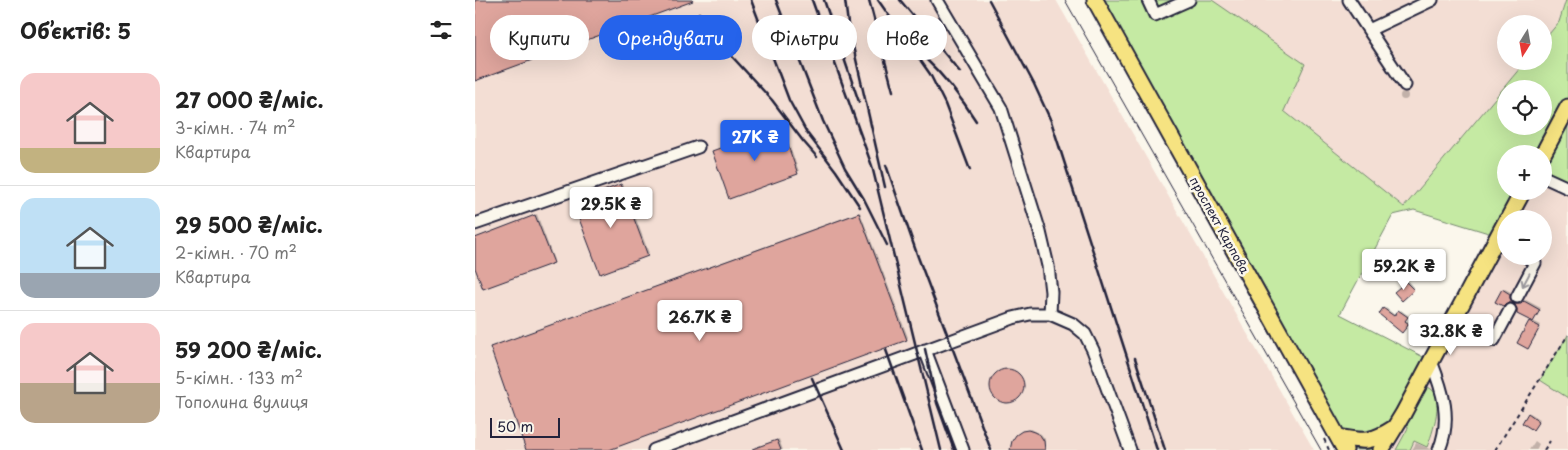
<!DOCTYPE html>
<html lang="uk">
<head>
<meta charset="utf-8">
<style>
  :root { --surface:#fff; --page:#f2f2f2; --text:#222; --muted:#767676; --line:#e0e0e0; --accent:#2563eb }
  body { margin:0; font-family:"Playpen Sans",sans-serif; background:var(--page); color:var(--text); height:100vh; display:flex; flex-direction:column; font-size:19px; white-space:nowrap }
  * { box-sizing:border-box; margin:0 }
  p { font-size:16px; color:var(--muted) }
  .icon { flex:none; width:28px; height:28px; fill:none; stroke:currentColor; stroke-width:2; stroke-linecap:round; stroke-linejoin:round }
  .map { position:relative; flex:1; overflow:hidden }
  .sheet { display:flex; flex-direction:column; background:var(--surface); width:475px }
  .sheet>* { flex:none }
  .guide { position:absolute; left:15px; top:15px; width:475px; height:45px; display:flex; gap:10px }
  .needle { width:32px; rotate:191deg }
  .fabs { position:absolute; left:1022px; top:15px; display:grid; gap:10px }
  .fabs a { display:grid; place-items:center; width:55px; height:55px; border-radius:50%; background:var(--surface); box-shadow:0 5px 20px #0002; font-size:25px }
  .scale { position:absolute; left:15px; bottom:12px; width:70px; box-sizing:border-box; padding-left:5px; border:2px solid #22223b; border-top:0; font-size:14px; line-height:18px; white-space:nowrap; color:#22223b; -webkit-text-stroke:4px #fbf7ec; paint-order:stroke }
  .price { position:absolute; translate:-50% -42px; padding:0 11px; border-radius:5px; background:#fff; color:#222; font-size:16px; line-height:32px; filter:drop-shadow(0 1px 2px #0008) }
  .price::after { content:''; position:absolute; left:50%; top:30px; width:15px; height:11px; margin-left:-8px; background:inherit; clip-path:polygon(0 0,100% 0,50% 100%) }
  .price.selected { background:var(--accent); color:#fff }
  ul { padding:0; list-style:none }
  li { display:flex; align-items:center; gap:15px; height:125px; padding:0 20px }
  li+li { border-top:1px solid var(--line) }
  li span { display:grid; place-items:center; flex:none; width:140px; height:100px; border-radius:15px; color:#555 }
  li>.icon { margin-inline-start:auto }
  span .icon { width:60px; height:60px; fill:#fffc; stroke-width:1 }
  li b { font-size:21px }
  h2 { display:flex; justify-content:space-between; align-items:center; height:60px; padding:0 20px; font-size:21px }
  .tag { padding:0 18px; border-radius:22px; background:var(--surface); box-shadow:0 5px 20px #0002; font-size:18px; line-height:45px }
  .tag.selected { background:var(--accent); color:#fff }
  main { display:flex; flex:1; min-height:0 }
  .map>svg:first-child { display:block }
</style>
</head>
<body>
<main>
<section class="sheet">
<h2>Об’єктів: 5<svg class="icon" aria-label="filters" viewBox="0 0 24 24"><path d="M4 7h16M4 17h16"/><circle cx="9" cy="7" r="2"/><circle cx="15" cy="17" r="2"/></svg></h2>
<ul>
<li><span style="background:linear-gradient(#f6c9c9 75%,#c2b280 0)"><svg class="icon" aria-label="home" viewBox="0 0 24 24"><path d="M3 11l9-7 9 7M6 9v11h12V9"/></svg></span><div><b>27 000 ₴/міс.</b><p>3-кімн. · 74 m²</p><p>Квартира</p></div></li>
<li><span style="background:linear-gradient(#bfe0f5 75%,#9aa5b1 0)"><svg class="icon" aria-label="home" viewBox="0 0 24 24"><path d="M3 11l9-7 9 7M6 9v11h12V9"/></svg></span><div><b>29 500 ₴/міс.</b><p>2-кімн. · 70 m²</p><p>Квартира</p></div></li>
<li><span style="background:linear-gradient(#f6c9c9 60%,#b9a48a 0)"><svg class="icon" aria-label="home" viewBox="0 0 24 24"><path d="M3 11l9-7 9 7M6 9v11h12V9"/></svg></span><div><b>59 200 ₴/міс.</b><p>5-кімн. · 133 m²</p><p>Тополина вулиця</p></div></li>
</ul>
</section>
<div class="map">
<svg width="1093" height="450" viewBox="0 0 1093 450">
  <rect width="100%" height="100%" fill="#fbf7ec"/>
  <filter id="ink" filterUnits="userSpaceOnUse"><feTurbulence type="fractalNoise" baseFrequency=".02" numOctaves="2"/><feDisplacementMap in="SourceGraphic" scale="10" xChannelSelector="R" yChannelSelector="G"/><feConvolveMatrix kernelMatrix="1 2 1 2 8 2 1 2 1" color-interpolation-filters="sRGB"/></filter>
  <g filter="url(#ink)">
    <path fill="#f3ded4" d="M0,0h581l258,450h-839z
      M737,0h354l-7,22 -15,18v-16h-38v37h20l-122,146 -120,-96z
      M1069,177l24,11v147l-28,45 28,18v52h-186l124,-229v35h38v-37h-36l15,-28h21z"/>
    <path fill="#c5eaa3" stroke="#74866f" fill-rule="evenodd" d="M629,0h108l93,64 -21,47 120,96 122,-146h18v-21l15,-18 7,-22h2v188l-24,-11v-23h-38v37h17l-25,45 -84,-26 -21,5 -53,99 91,47 -49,89h-29l-10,-16zM1031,89h38v37h-38z
      M1093,335v63l-28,-18z
      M952,387c20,5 5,48 0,60l-13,-6 -4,9h-14l12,-22 -1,-5 12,-26z"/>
    <path fill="#0003" d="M925 96a4 4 0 1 1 8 0a4 4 0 1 1-8 0Z
      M307,126l17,45 -69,26 -17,-46z
      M148,184l26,69 -48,20 -27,-70z
      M385,212l48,125 -1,2 -302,111h-78l-34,-104z
      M62,214l17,46 -1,2 -78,2v-26z
      M933,281l6,7 -12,11 -6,-7z
      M1030,289l6,3 -1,4 3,5 -1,1 -9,-12z
      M1051,300l15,8 -8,13 8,4 -12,22 1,-25 1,-2 -15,-16 7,-1z
      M911,308l10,8 5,-6 8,6 -4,4 4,2 -7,9 -22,-17z
      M517 385a16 16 0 1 1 32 0a16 16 0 1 1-32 0Z
      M1055,413l10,6 -5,8 -6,-13z
      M555,429l11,5 4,5v11h-32l6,-16 5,-3z
      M304,439l4,11h-32z
      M1060,441l4,3 -3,6h-7z
      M941,443l16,7h-20z"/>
    <path fill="#dfa59d" stroke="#22223b" d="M0,0h217l1,1 -218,80z
      M306,126l17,48 -69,25 -17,-48z
      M146,184l27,72 -48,18 -27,-71z
      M384,213l48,127 -298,110h-83l-36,-103z
      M60,215l19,48 -71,26 -8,-21v-30z
      M931,282l8,8 -12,11 -8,-9z
      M1027,289l8,5v4l3,5h-7l-3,3 -8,-4z
      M1049,301l16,9 -7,12 -16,-8v-5l-3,-5h7z
      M908,308l11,8 4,-6 10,7 -3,4 4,3 -7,9 -23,-19z
      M1054,321l11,6 -12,22 -11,-6z
      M515 386a17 17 0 1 1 34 0a17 17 0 1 1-34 0Z
      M1053,413l11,8 -6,9 -11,-7z
      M553,430l6,2 6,3 4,6 1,9h-35l2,-9 4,-6 6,-4z
      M302,440l4,10h-28l-1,-1z"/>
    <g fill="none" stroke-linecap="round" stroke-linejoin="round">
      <g stroke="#22223b" stroke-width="15">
        <path id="minor" d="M462,0l64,108 39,124 8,34 3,26 -1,22
          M673,0l7,15 34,-15
          M874,0l56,85
          M894,30l63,-30
          M1069,177l24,11
          M0,224l223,-77
          M1042,297l18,-34 -9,-7
          M976,324l43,16 16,-30
          M450,350l38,100
          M956,361c12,30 21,58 8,89
          M179,450l359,-132 17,-4h20l23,10 12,10 8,16 37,100"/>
      </g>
      <g stroke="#22223b" stroke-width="19">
        <path id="major" d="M620,0l250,450
          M1068,154l25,-47
          M1033,219l15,-28
          M863,437c26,5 33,6 56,-9
          M906,450l22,-36 103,-193"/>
      </g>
      <path stroke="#22223b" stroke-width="2" stroke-dasharray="4 4" stroke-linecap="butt" d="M849,439l5,11
        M1020,450l73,-115
        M1069,450l6,-9"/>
      <use href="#minor" stroke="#fbf7ec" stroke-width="11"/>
      <use href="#major" stroke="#f6e381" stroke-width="15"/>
      <path stroke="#22223b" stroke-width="1" d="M590,0l256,450"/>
      <path stroke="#22223b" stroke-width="2.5" d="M276,0l38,100 18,33 29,38 24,36
        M301,0l47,121 22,47 19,31 23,46
        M337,0l60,166 69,284
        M349,0l35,102
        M370,0l3,24 37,163
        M394,0l24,91
        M403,0l52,74 15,30 25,66
        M425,0l60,72
        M514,0l45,84 17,37 106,329
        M224,13l17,26 56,61 31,41 14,16
        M448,56c21,20 38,41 53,65
        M411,165l32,92 73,193
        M450,349l12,54 17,47
        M411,350l36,100
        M660,358l30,92
        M337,378l32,72"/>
    </g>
    <defs><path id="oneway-shaft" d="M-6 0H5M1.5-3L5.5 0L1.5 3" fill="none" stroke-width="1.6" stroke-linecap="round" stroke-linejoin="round" transform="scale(1.25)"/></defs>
    <use stroke="#99979c" href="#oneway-shaft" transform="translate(1051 280) rotate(118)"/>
  </g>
  <g text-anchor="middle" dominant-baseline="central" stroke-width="5" stroke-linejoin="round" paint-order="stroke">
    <g font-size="12" fill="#22223b" stroke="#fbf7ec">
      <text transform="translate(745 225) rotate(61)">проспект Карпова</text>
    </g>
  </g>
</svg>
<div class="fabs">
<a><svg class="needle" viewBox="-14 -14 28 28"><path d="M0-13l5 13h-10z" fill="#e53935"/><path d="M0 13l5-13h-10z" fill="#767676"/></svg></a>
<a><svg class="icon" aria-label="locate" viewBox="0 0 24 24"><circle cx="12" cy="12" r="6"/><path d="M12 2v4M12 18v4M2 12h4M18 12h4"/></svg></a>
<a>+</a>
<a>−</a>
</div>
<div class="scale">50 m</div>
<b class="price selected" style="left:280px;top:162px">27K ₴</b>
<b class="price" style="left:136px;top:229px">29.5K ₴</b>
<b class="price" style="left:929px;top:291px">59.2K ₴</b>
<b class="price" style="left:225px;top:342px">26.7K ₴</b>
<b class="price" style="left:976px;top:356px">32.8K ₴</b>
<div class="guide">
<a class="tag">Купити</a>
<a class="tag selected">Орендувати</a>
<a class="tag">Фільтри</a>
<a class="tag">Нове</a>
</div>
</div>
</main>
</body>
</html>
